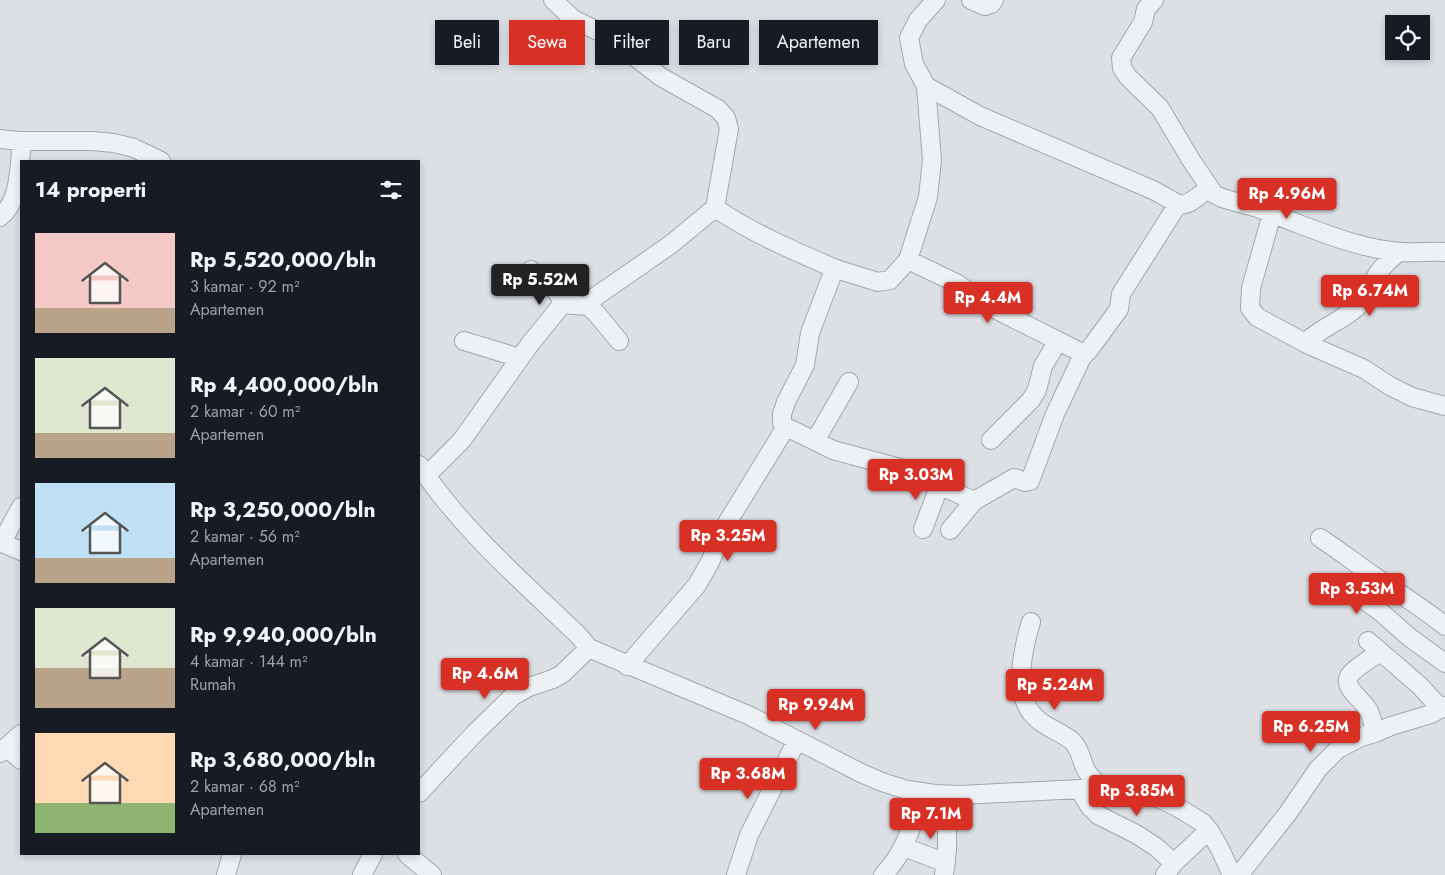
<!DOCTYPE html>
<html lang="id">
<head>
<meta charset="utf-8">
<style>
  :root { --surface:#171b24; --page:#242831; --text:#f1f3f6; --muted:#9ea1a6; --accent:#d93025 }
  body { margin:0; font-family:Jost,sans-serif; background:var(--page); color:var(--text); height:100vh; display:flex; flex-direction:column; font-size:19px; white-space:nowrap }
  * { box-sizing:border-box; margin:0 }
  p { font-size:16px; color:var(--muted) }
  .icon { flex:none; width:28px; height:28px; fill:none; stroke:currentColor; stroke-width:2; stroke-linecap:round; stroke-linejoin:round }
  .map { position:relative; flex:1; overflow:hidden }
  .details { position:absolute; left:20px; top:160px; width:400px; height:695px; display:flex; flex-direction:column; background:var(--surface); border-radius:0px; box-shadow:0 2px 8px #0003 }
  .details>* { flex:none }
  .guide { position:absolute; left:435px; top:20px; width:475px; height:45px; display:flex; gap:10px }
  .fabs { position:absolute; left:1385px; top:15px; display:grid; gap:10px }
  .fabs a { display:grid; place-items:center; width:45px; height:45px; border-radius:0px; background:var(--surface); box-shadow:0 2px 8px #0003; font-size:25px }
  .price { position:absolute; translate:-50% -42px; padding:0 11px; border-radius:5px; background:var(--accent); color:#fff; font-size:16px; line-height:32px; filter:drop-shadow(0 1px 2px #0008) }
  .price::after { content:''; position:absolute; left:50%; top:30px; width:15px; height:11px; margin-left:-8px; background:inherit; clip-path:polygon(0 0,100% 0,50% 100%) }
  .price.current { background:#222; color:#fff }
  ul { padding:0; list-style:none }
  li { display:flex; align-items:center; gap:15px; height:125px; padding:0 15px }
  li span { display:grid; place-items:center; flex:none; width:140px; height:100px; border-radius:0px; color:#555 }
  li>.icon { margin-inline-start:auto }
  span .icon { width:60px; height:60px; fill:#fffc; stroke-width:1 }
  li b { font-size:21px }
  h2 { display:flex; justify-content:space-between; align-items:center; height:60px; padding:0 15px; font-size:21px }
  .tag { padding:0 18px; border-radius:0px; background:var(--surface); box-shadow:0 2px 8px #0003; font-size:18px; line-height:45px }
  .tag.current { background:var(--accent); color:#fff }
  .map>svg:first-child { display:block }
</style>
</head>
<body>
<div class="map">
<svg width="1445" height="875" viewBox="0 0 1445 875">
  <rect width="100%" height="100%" fill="#dce0e5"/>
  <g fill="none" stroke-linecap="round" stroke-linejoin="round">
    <g stroke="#a2a7af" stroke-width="20">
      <path id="minor" d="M553,0l20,19 35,17 53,41 57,32 8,9 3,11 -14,79c39,26 77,42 121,61
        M971,0l14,6 6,-2 3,-4
        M1154,0l-8,9 -3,13 -22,36 1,10 6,9 32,31 31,52 23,34 8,4 36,10 14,6 -21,74 -1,20 7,9 15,8 35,19 57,25 26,17 22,11 33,9
        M926,86l54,30 173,74 25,14c11,3 22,-10 31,-16
        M0,139l19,2h73l22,2 20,5 27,13
        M1272,214c42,15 85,35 130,38 14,1 29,-1 43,0
        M0,217c21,-17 19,-51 22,-76
        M908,260l48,23 37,25 91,46
        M561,304l27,2 8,7 23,28
        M588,306l7,-9 75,-52 45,-37
        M464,341l56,17
        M1305,343c17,-17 41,-23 57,-41 7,-7 9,-16 13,-24 6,-11 15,-19 24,-26
        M849,382l-34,59 18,9 74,20 67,31
        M991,440l40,-40 6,-10 6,-24 15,-25
        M815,441l-29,-14 -4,-4v-9l4,-12 19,-37 5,-32 22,-58 4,-6 42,13 12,-2 18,-20 20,-63 4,-37 -6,-74 -12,-22 -5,-26 9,-18 18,-20
        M419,465c43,65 104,117 159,170l11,13 16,7 143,60 113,58 21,9 25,8 28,4 25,1 141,-7 40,4 17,6 19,9 26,16 6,7 11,19 12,26
        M426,476l36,-36 68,-96 30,-37 1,-9 -4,-6 -26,-22
        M923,529l17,-45
        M950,530l24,-29 40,-23 11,4 5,-1 25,-67 27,-57 7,-7 30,-41 2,-15 57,-90
        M1320,538c19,12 36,26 54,38 24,17 48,31 71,50
        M0,542l21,9
        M2,542l19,-35
        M1350,590l32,23 27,24 36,26
        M1031,622c-8,26 -19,73 4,95 10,11 28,15 38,25 8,8 8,19 13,28 4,7 10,12 15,18
        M1368,641l51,44 22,24
        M627,666l70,-81 13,-23 17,-39 59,-96
        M1375,733c-2,-9 -3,-18 -8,-25 -6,-9 -24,-21 -18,-32 5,-8 23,-18 31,-24
        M6,747l15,13
        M0,753l21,-19
        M1079,789l11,18 8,8 38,19 20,13 18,16
        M419,793l55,-59 39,-38 16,-9 24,-8 9,-5 27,-26
        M904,847l42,16
        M407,854l25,21
        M226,875l6,-21
        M362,875l11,-21
        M736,875l13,-40 48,-95
        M883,875c23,-23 30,-53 40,-83
        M944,875l3,-25v-55
        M1165,875l9,-12 35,-33
        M1239,875l49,-62 30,-44 20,-20 23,-12 14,-4 16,-7 40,-12 14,-8"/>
    </g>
    <use href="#minor" stroke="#eef1f4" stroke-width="18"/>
  </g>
</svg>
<div class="fabs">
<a><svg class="icon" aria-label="locate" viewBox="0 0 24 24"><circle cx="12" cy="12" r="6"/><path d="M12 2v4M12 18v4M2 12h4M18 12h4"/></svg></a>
</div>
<b class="price" style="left:1287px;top:220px">Rp 4.96M</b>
<b class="price current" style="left:540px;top:306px">Rp 5.52M</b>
<b class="price" style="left:1370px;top:317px">Rp 6.74M</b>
<b class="price" style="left:988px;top:324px">Rp 4.4M</b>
<b class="price" style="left:916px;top:501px">Rp 3.03M</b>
<b class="price" style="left:728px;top:562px">Rp 3.25M</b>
<b class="price" style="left:1357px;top:615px">Rp 3.53M</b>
<b class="price" style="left:485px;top:700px">Rp 4.6M</b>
<b class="price" style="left:1055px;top:711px">Rp 5.24M</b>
<b class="price" style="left:816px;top:731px">Rp 9.94M</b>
<b class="price" style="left:1311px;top:753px">Rp 6.25M</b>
<b class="price" style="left:748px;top:800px">Rp 3.68M</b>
<b class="price" style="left:1137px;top:817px">Rp 3.85M</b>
<b class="price" style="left:931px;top:840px">Rp 7.1M</b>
<div class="guide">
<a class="tag">Beli</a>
<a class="tag current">Sewa</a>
<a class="tag">Filter</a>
<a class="tag">Baru</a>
<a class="tag">Apartemen</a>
</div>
<section class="details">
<h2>14 properti<svg class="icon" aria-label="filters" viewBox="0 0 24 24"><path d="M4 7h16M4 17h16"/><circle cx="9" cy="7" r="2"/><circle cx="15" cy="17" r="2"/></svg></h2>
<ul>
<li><span style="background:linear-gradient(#f6c9c9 75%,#b9a48a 0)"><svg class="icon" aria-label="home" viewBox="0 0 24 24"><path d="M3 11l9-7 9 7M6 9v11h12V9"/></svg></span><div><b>Rp 5,520,000/bln</b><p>3 kamar · 92 m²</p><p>Apartemen</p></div></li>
<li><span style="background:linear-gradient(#dfe7d0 75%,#b9a48a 0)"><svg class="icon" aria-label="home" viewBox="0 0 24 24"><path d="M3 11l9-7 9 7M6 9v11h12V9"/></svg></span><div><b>Rp 4,400,000/bln</b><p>2 kamar · 60 m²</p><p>Apartemen</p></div></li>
<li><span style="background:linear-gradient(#bfe0f5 75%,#b9a48a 0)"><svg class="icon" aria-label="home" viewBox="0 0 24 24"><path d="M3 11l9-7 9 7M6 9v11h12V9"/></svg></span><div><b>Rp 3,250,000/bln</b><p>2 kamar · 56 m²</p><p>Apartemen</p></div></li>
<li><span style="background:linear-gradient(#dfe7d0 60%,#b9a48a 0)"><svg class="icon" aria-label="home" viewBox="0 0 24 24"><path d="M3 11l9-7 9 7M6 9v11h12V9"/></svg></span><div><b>Rp 9,940,000/bln</b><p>4 kamar · 144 m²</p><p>Rumah</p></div></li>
<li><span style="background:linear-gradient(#ffd9b3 70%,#8fb573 0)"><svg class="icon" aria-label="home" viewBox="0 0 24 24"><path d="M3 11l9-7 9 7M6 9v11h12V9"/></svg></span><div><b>Rp 3,680,000/bln</b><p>2 kamar · 68 m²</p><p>Apartemen</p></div></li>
</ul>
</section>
</div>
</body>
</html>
